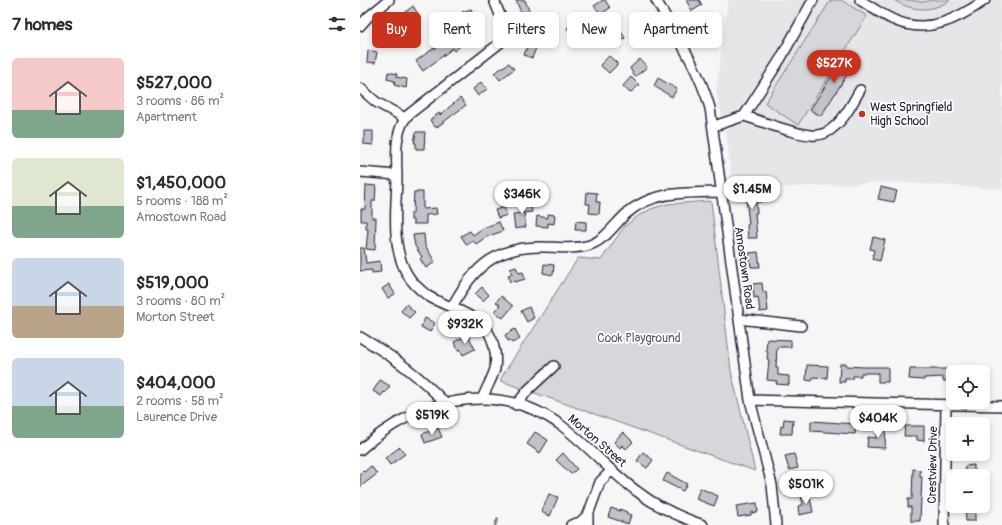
<!DOCTYPE html>
<html lang="en">
<head>
<meta charset="utf-8">
<style>
  :root { --surface:#fff; --page:#f2f2f3; --text:#2b2b33; --muted:#7c7c81; --accent:#c8321e }
  body { margin:0; font-family:Pangolin,sans-serif; background:var(--page); color:var(--text); height:100vh; display:flex; flex-direction:column; font-size:15px; white-space:nowrap }
  * { box-sizing:border-box; margin:0 }
  p { font-size:13px; color:var(--muted) }
  .icon { flex:none; width:22px; height:22px; fill:none; stroke:currentColor; stroke-width:2; stroke-linecap:round; stroke-linejoin:round }
  .map { position:relative; flex:1; overflow:hidden }
  .side { display:flex; flex-direction:column; background:var(--surface); width:360px }
  .side>* { flex:none }
  .top-card { position:absolute; left:12px; top:12px; width:380px; height:36px; display:flex; gap:8px }
  .controls { position:absolute; left:586px; top:365px; display:grid; gap:8px }
  .controls a { display:grid; place-items:center; width:44px; height:44px; border-radius:6px; background:var(--surface); box-shadow:0 2px 6px #0003; font-size:20px }
  .price { position:absolute; translate:-50% -34px; padding:0 9px; border-radius:14px; background:#fff; color:#222; font-size:13px; line-height:26px; filter:drop-shadow(0 1px 2px #0008) }
  .price::after { content:''; position:absolute; left:50%; top:24px; width:12px; height:9px; margin-left:-6px; background:inherit; clip-path:polygon(0 0,100% 0,50% 100%) }
  .price.selected { background:var(--accent); color:#fff }
  ul { padding:0; list-style:none }
  li { display:flex; align-items:center; gap:12px; height:100px; padding:0 12px }
  li span { display:grid; place-items:center; flex:none; width:112px; height:80px; border-radius:6px; color:#555 }
  li>.icon { margin-inline-start:auto }
  span .icon { width:48px; height:48px; fill:#fffc; stroke-width:1 }
  li b { font-size:17px }
  h2 { display:flex; justify-content:space-between; align-items:center; height:48px; padding:0 12px; font-size:17px }
  .tag { padding:0 14px; border-radius:6px; background:var(--surface); box-shadow:0 2px 6px #0003; font-size:14px; line-height:36px }
  .tag.selected { background:var(--accent); color:#fff }
  main { display:flex; flex:1; min-height:0 }
  .map>svg:first-child { display:block }
</style>
</head>
<body>
<main>
<section class="side">
<h2>7 homes<svg class="icon" aria-label="filters" viewBox="0 0 24 24"><path d="M4 7h16M4 17h16"/><circle cx="9" cy="7" r="2"/><circle cx="15" cy="17" r="2"/></svg></h2>
<ul>
<li><span style="background:linear-gradient(#f6c9c9 65%,#7fa58c 0)"><svg class="icon" aria-label="home" viewBox="0 0 24 24"><path d="M3 11l9-7 9 7M6 9v11h12V9"/></svg></span><div><b>$527,000</b><p>3 rooms · 86 m²</p><p>Apartment</p></div></li>
<li><span style="background:linear-gradient(#dfe7d0 60%,#7fa58c 0)"><svg class="icon" aria-label="home" viewBox="0 0 24 24"><path d="M3 11l9-7 9 7M6 9v11h12V9"/></svg></span><div><b>$1,450,000</b><p>5 rooms · 188 m²</p><p>Amostown Road</p></div></li>
<li><span style="background:linear-gradient(#c9d6e8 60%,#b9a48a 0)"><svg class="icon" aria-label="home" viewBox="0 0 24 24"><path d="M3 11l9-7 9 7M6 9v11h12V9"/></svg></span><div><b>$519,000</b><p>3 rooms · 80 m²</p><p>Morton Street</p></div></li>
<li><span style="background:linear-gradient(#c9d6e8 60%,#7fa58c 0)"><svg class="icon" aria-label="home" viewBox="0 0 24 24"><path d="M3 11l9-7 9 7M6 9v11h12V9"/></svg></span><div><b>$404,000</b><p>2 rooms · 58 m²</p><p>Laurence Drive</p></div></li>
</ul>
</section>
<div class="map">
<svg width="642" height="525" viewBox="0 0 642 525">
  <rect width="100%" height="100%" fill="#f6f6f7"/>
  <filter id="ink" filterUnits="userSpaceOnUse"><feTurbulence type="fractalNoise" baseFrequency=".025" numOctaves="2"/><feDisplacementMap in="SourceGraphic" scale="8" xChannelSelector="R" yChannelSelector="G"/><feConvolveMatrix kernelMatrix="1 2 1 2 8 2 1 2 1" color-interpolation-filters="sRGB"/></filter>
  <g filter="url(#ink)">
    <path fill="#e6e6e9" d="M368,0h274v189l-113,-7 -157,8 -5,-53 -11,-46z"/>
    <path fill="#d7d7db" stroke="#7c7c8b" d="M471,0h10l26,16 -69,109 -33,-22z
      M534,0h16l12,2 12,-2h16c-17,12 -38,12 -56,0z
      M351,201l20,170 24,100 -254,-90v-3l77,-120 23,2 23,-33 14,-11 13,-7 16,-5z"/>
    <g fill="none" stroke-linecap="round" stroke-linejoin="round">
      <path stroke="#767685" stroke-width="2.5" d="M135,525l3,-6"/>
    </g>
    <path fill="#c2c2c9" stroke="#22223b" d="M156,0h9l6,16 4,-2 5,11 -13,4 -7,-13 2,-1z
      M243,0h2l5,8 -9,6 -7,-8z
      M326,0h13l3,5 -10,6z
      M53,6l5,8 -10,7 -5,-7z
      M111,9l9,22 -9,3 -9,-22z
      M338,16l7,12 8,1 -1,9 -13,-2 1,-4h-3l-7,-12z
      M218,19l11,14 -8,7 -6,-8 -3,3 -5,-7z
      M32,22l5,7 -10,8 -6,-7z
      M255,26l2,3 2,-1 6,10 -9,7 -9,-14z
      M98,36l5,8 -9,7 -1,-3 -30,23 -7,-10 18,-13 1,1 9,-6 1,1z
      M168,45l8,3 -4,10 -8,-3z
      M8,50l9,2 -2,11 -8,-1z
      M486,53l11,6 -36,57 -11,-6z
      M249,56l8,7v2l-8,8 -9,-8z
      M280,59l7,8 -12,10 -5,-9z
      M149,63l5,6 -14,11 -6,-7z
      M28,72l9,2 -1,3 11,2 -1,9 -12,-3 1,-4 -8,-2z
      M271,77l8,8 -9,8 -7,-7z
      M298,78l19,11 -5,8 -18,-11z
      M121,82l6,7 -9,7 -5,-7z
      M100,98l6,7 -29,22h-2l-5,-7 9,-7 1,2z
      M4,131h9v14l-9,-1z
      M56,132h9l-1,17h-8v-6h-2z
      M6,185l10,1 -1,15h-3v17h4l-1,32 -9,-1 2,-20h-2v-8h-5v-12h4z
      M521,187l16,4 -3,11 -16,-3z
      M400,188l1,14h-5l1,11h-2l2,25h-9l-1,-13 2,-1 -4,-34z
      M54,192h9v17l13,-1 1,6 -11,1v9h-13v-4h-2v-7h2z
      M227,192l10,1 -1,9h4l-1,12 -10,-1 1,-9h-4z
      M170,199l2,13 -8,1 2,14 -11,2 -2,-15 10,-1 -1,-13z
      M144,207l3,8 -9,3 -3,-8z
      M188,214l7,1 -1,9 -6,-1v4l-12,-1 1,-10 11,2z
      M216,221l10,1v8h-11z
      M139,222l4,9 -17,6 -10,7 -3,-3 -6,4 -6,-9 9,-5 3,4 10,-7z
      M64,234l1,11 10,17 -9,6 -6,-9 2,-2 -7,-11 -2,-11z
      M513,237l12,3 -5,21 -8,-2 2,-9 -4,-1z
      M0,248h4l2,15 14,-2 1,11 -9,1v-3l-12,1z
      M398,252l2,15h-9l-2,-14z
      M184,264l10,1 -1,10 -10,-2z
      M156,267l3,6 4,-1 2,7 -10,3v-1l-5,1 -2,-7 4,-1 -2,-5z
      M402,283l1,9h3l2,19 -8,1 -2,-15 -4,1 -1,-14z
      M29,284l6,10 -7,4 -6,-9z
      M122,287l7,8 -6,6 -8,-7z
      M141,296l12,10 -10,12 -9,-7 6,-6 -4,-3z
      M46,304l9,8 -6,6 -8,-7z
      M169,307l5,11 -7,4 -6,-11z
      M65,318l10,5 -5,9 -9,-5z
      M155,329l5,10 -8,4 -2,-3 -2,1 -3,-6z
      M108,335l7,14 -12,6 -3,-6 -2,1 -4,-8z
      M407,339l24,1v7h-14l-1,20h2v8l11,1v9l-13,-1 1,-3 -10,-1 2,-20 -2,-1 1,-8h-2z
      M480,364h7l-1,2 18,1h24v15h-10v-9h-17v3h-8v3h-8v3h-6z
      M447,365l21,1 -1,12 -14,-1 -1,4 -6,-1z
      M550,369h43v12h-10v-4l-19,1v2l-15,-1z
      M20,380l10,6 -5,7 -1,-1 -3,4 -8,-5z
      M424,419l9,1 -1,14h-12l1,-8 2,1z
      M451,421l45,3 -1,10 -44,-3z
      M545,426h19v15l-7,-1v-4h-13z
      M517,427l9,1 -1,20 -18,-1 1,-10 9,1z
      M78,428l4,9 -17,6 -3,-9z
      M175,432l13,8 -8,13 -13,-9z
      M263,432l10,10 -7,7 -4,-4 -2,3 -6,-6z
      M40,447l5,7 -15,11 -5,-7z
      M283,452l10,8 -6,8 -10,-7z
      M203,453l14,16 -6,5 -15,-14z
      M434,454l4,14 -9,2 -4,-14z
      M614,465v11h-9v-10z
      M11,466l6,8 -17,13v-13l3,-3 1,1z
      M553,469l7,1v7h2l-2,44h-9v-14h-3v-8h4z
      M307,473l20,11 -4,7 -20,-10z
      M340,488l18,8 -4,10 -18,-7z
      M449,493l4,19 -14,3 -1,-9 5,-1 -2,-10z
      M189,494l9,3 -8,19 -9,-4z
      M397,503l1,9 -7,1v2l-13,2 -2,-11z
      M605,506h10v15h-9z
      M251,508l9,3v-2l7,3 -1,1 5,2 -3,9 -20,-7z"/>
    <g fill="none" stroke-linecap="round" stroke-linejoin="round">
      <g stroke="#22223b" stroke-width="12">
        <path id="minor" d="M296,0c20,35 43,69 54,108l40,292 22,85 4,40
          M500,0c11,7 22,15 34,20 33,15 64,-1 91,-20
          M0,26l8,-9 21,-17
          M0,88l16,14 29,16
          M384,116c18,5 56,21 72,19 8,0 14,-4 19,-9 11,-9 18,-24 25,-36
          M354,126l30,-10 37,-58 32,-58
          M0,172l37,3
          M92,307c21,-40 45,-62 93,-60 15,0 30,3 45,-2 16,-6 24,-20 36,-31 27,-24 61,-21 95,-22
          M379,319l62,7
          M0,337c31,18 61,40 85,66
          M122,399c4,-10 10,-20 13,-30 1,-8 1,-15 -1,-22 -6,-33 -41,-36 -66,-51 -8,-6 -16,-13 -21,-22 -16,-28 -11,-64 -10,-95 0,-21 -4,-47 11,-64l92,-72c9,-14 -1,-29 -6,-43
          M390,400l252,6
          M156,405l12,-15 26,-24
          M0,450c57,-51 136,-72 202,-24 27,20 49,47 76,66 19,15 42,25 65,33
          M228,515l12,-33 12,-12
          M211,525l9,-3 8,-7v10
          M584,525l2,-120"/>
      </g>
      <use href="#minor" stroke="#fff" stroke-width="9"/>
    </g>
  </g>
  <circle fill="#c8321e" stroke="#fff" stroke-width="1.5" cx="502" cy="114" r="4"/>
  <g text-anchor="middle" dominant-baseline="central" stroke-width="3.5" stroke-linejoin="round" paint-order="stroke">
    <g font-size="12" fill="#22223b" stroke="#fff" text-anchor="start">
      <text x="510" y="107">West Springfield<tspan x="510" dy="14">High School</tspan></text>
    </g>
    <g font-size="12" fill="#22223b" stroke="#fff">
      <text transform="translate(384 268) rotate(82)">Amostown Road</text>
      <text transform="translate(237 441) rotate(41)">Morton Street</text>
      <text transform="translate(573 465) rotate(-89)">Crestview Drive</text>
    </g>
    <g font-size="12" fill="#58586b" stroke="#fff">
      <text x="279" y="338">Cook Playground</text>
    </g>
  </g>
</svg>
<div class="controls">
<a><svg class="icon" aria-label="locate" viewBox="0 0 24 24"><circle cx="12" cy="12" r="6"/><path d="M12 2v4M12 18v4M2 12h4M18 12h4"/></svg></a>
<a>+</a>
<a>−</a>
</div>
<b class="price selected" style="left:474px;top:84px">$527K</b>
<b class="price" style="left:392px;top:210px">$1.45M</b>
<b class="price" style="left:162px;top:215px">$346K</b>
<b class="price" style="left:105px;top:345px">$932K</b>
<b class="price" style="left:72px;top:436px">$519K</b>
<b class="price" style="left:518px;top:439px">$404K</b>
<b class="price" style="left:446px;top:505px">$501K</b>
<div class="top-card">
<a class="tag selected">Buy</a>
<a class="tag">Rent</a>
<a class="tag">Filters</a>
<a class="tag">New</a>
<a class="tag">Apartment</a>
</div>
</div>
</main>
</body>
</html>
